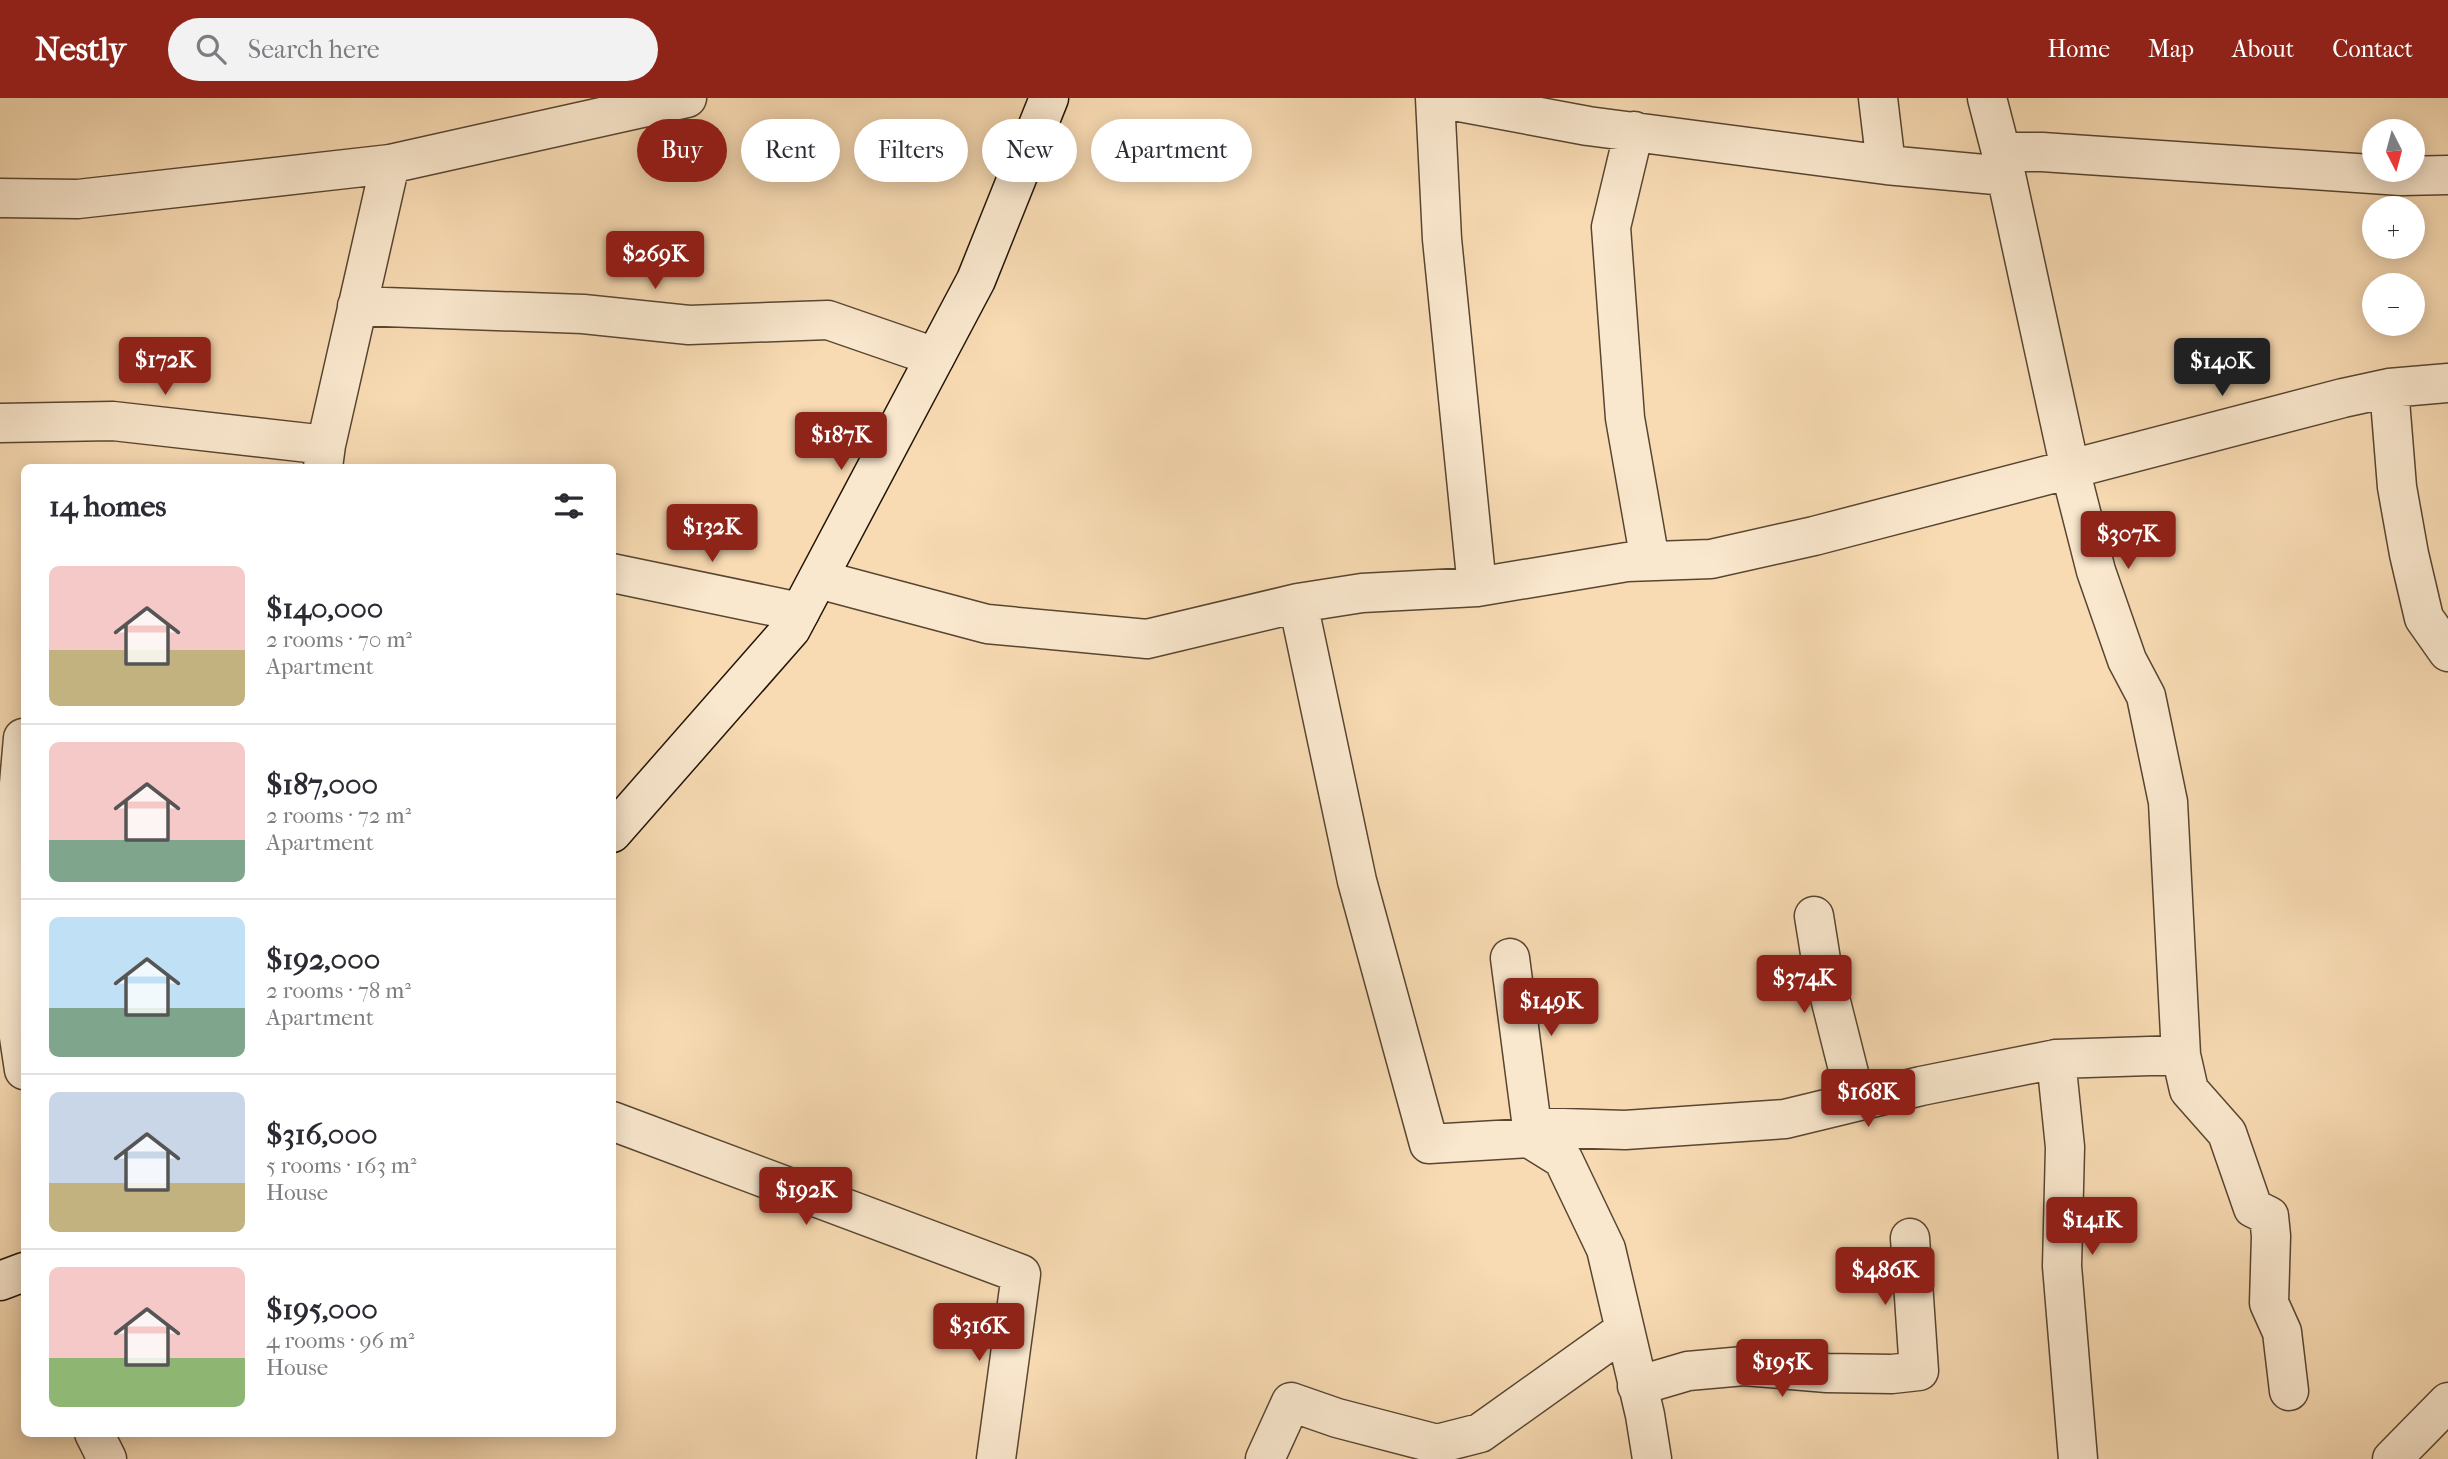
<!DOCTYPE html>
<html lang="en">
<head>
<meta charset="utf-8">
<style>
  :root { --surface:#fff; --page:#f2f2f3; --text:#2b2b33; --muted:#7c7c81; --line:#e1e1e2; --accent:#8f2418 }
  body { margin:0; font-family:"IM FELL French Canon",serif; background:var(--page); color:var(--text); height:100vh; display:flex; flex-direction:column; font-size:26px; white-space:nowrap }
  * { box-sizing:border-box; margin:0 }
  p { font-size:23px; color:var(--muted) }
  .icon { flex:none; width:38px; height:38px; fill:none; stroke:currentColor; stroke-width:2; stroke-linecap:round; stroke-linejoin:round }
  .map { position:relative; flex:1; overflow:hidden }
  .sheet { position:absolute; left:21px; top:366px; width:595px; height:973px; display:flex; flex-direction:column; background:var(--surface); border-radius:10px; box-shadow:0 4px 18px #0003 }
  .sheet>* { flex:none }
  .hud { position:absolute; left:637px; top:21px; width:665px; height:63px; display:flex; gap:14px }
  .needle { width:46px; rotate:174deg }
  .buttons { position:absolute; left:2362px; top:21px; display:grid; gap:14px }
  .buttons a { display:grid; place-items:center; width:63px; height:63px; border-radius:50%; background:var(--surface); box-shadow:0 4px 18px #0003; font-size:35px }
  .price { position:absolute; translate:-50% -60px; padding:0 16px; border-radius:7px; background:var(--accent); color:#fff; font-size:23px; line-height:46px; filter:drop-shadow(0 2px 4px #0008) }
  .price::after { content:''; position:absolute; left:50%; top:42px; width:21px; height:16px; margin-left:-10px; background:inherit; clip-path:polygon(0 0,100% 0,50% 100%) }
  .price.active { background:#222; color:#fff }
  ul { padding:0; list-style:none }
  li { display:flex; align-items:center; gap:21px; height:175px; padding:0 28px }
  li+li { border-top:2px solid var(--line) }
  li span { display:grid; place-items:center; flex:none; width:196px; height:140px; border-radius:10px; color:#555 }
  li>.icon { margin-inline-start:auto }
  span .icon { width:84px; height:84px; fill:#fffc; stroke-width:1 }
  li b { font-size:30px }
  h2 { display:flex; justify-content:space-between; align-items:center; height:84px; padding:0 28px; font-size:30px }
  .tag { padding:0 24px; border-radius:32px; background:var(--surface); box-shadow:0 4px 18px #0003; font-size:24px; line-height:63px }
  .tag.active { background:var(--accent); color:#fff }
  header { display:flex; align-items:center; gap:42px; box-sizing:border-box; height:98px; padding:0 35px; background:var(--accent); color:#fff }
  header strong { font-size:33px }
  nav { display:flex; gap:38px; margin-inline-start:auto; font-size:24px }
  .search { width:490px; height:63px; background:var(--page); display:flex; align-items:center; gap:18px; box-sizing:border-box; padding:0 24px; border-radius:38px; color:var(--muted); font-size:26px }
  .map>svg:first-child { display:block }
</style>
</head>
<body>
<header>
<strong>Nestly</strong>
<div class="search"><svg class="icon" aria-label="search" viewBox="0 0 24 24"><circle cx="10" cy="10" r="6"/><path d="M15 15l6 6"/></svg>Search here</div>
<nav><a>Home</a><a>Map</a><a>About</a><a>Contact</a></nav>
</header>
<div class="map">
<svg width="2448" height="1361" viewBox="0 0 2448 1361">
  <rect width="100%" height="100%" fill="#f8dbb3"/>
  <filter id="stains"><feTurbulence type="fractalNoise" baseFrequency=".00286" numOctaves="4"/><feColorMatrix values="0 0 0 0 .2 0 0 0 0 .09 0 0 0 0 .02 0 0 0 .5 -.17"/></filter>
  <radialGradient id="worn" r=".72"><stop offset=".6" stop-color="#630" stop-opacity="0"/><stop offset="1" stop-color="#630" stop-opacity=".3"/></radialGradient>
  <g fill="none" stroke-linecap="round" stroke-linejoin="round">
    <g stroke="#584632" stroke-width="41">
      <path id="street" d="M1435,0l7,141 35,348
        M1438,0l150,28 298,39 120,11
        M1878,0l8,67
        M1987,0l14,54 69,317 26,102 31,89 19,36 22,106 13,253 8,35 38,43 26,75 16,8 2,20 -2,67 13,29 7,59
        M1634,33l-23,96 14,191 25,143
        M2001,54h41l359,24 47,-1
        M0,100l78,1 312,-35 297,-66
        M357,208l226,8 106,11 139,-5 107,37
        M2389,290l8,99 12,67 15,64 24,34
        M0,325l113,-2 213,24
        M323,369l3,-22 64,-281
        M612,475l188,39
        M818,481l169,45 160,15 151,-36 59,278 72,263 100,-6 34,21 43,90 39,166 7,44
        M1298,505l64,-10 115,-6 150,-25 84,-3 103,-23 529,-138 46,-10 59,-5
        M23,640l-18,206 19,126
        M1814,818l8,50 34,135
        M1510,860l22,169
        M2056,961l9,88 -3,119 16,193
        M612,1023l409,153 -25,185
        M1529,1040l3,-11 93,3 160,-11 136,-33 135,-27 125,-4
        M1637,1288l51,-15 56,-5 83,7 65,1 27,-3 -9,-133
        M94,1335l13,26
        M1265,1361l26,-57 46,16 100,26 43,-11 143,-102
        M2392,1361l56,-57"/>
    </g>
    <g stroke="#221507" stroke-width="41">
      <path id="secondary" d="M612,735l179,-204 185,-349 73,-182
        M0,1183l24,-9"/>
    </g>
    <use href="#street" stroke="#fae8ce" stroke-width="38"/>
    <use href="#secondary" stroke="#fae8ce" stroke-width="38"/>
  </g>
  <rect width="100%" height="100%" filter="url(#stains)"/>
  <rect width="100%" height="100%" fill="url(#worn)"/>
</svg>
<div class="buttons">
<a><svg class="needle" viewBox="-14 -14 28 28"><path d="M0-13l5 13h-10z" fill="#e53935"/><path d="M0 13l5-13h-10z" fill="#7c7c81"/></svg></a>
<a>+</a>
<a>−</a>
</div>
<b class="price" style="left:655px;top:193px">$269K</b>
<b class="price" style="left:165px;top:299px">$172K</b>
<b class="price active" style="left:2222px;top:300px">$140K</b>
<b class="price" style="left:841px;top:374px">$187K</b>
<b class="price" style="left:712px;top:466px">$132K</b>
<b class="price" style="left:2128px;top:473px">$307K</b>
<b class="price" style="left:1804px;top:917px">$374K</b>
<b class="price" style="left:1551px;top:940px">$149K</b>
<b class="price" style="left:1868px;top:1031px">$168K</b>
<b class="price" style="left:806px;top:1129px">$192K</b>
<b class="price" style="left:2092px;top:1159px">$141K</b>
<b class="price" style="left:1885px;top:1209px">$486K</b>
<b class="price" style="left:979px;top:1265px">$316K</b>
<b class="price" style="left:1782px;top:1301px">$195K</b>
<div class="hud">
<a class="tag active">Buy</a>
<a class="tag">Rent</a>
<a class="tag">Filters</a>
<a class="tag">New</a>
<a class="tag">Apartment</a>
</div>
<section class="sheet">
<h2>14 homes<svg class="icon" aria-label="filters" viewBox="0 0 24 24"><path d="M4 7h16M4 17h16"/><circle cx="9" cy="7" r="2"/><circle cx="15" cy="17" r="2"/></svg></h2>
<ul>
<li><span style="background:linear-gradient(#f6c9c9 60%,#c2b280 0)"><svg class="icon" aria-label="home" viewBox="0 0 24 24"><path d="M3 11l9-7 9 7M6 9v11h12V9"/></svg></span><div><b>$140,000</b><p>2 rooms · 70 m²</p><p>Apartment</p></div></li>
<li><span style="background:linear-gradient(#f6c9c9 70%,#7fa58c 0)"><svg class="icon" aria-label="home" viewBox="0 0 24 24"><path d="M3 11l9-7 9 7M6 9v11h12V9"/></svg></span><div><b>$187,000</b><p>2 rooms · 72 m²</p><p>Apartment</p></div></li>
<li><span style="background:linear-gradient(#bfe0f5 65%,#7fa58c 0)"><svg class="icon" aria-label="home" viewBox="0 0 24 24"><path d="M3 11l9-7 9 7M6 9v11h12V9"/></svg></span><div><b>$192,000</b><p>2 rooms · 78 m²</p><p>Apartment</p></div></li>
<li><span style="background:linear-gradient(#c9d6e8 65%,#c2b280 0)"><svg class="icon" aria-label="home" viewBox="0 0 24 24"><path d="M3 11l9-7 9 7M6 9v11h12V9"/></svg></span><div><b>$316,000</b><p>5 rooms · 163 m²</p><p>House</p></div></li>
<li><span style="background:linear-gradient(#f6c9c9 65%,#8fb573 0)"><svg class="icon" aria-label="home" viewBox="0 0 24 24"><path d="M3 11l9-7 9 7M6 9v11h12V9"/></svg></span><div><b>$195,000</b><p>4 rooms · 96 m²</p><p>House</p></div></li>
</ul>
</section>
</div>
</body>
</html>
